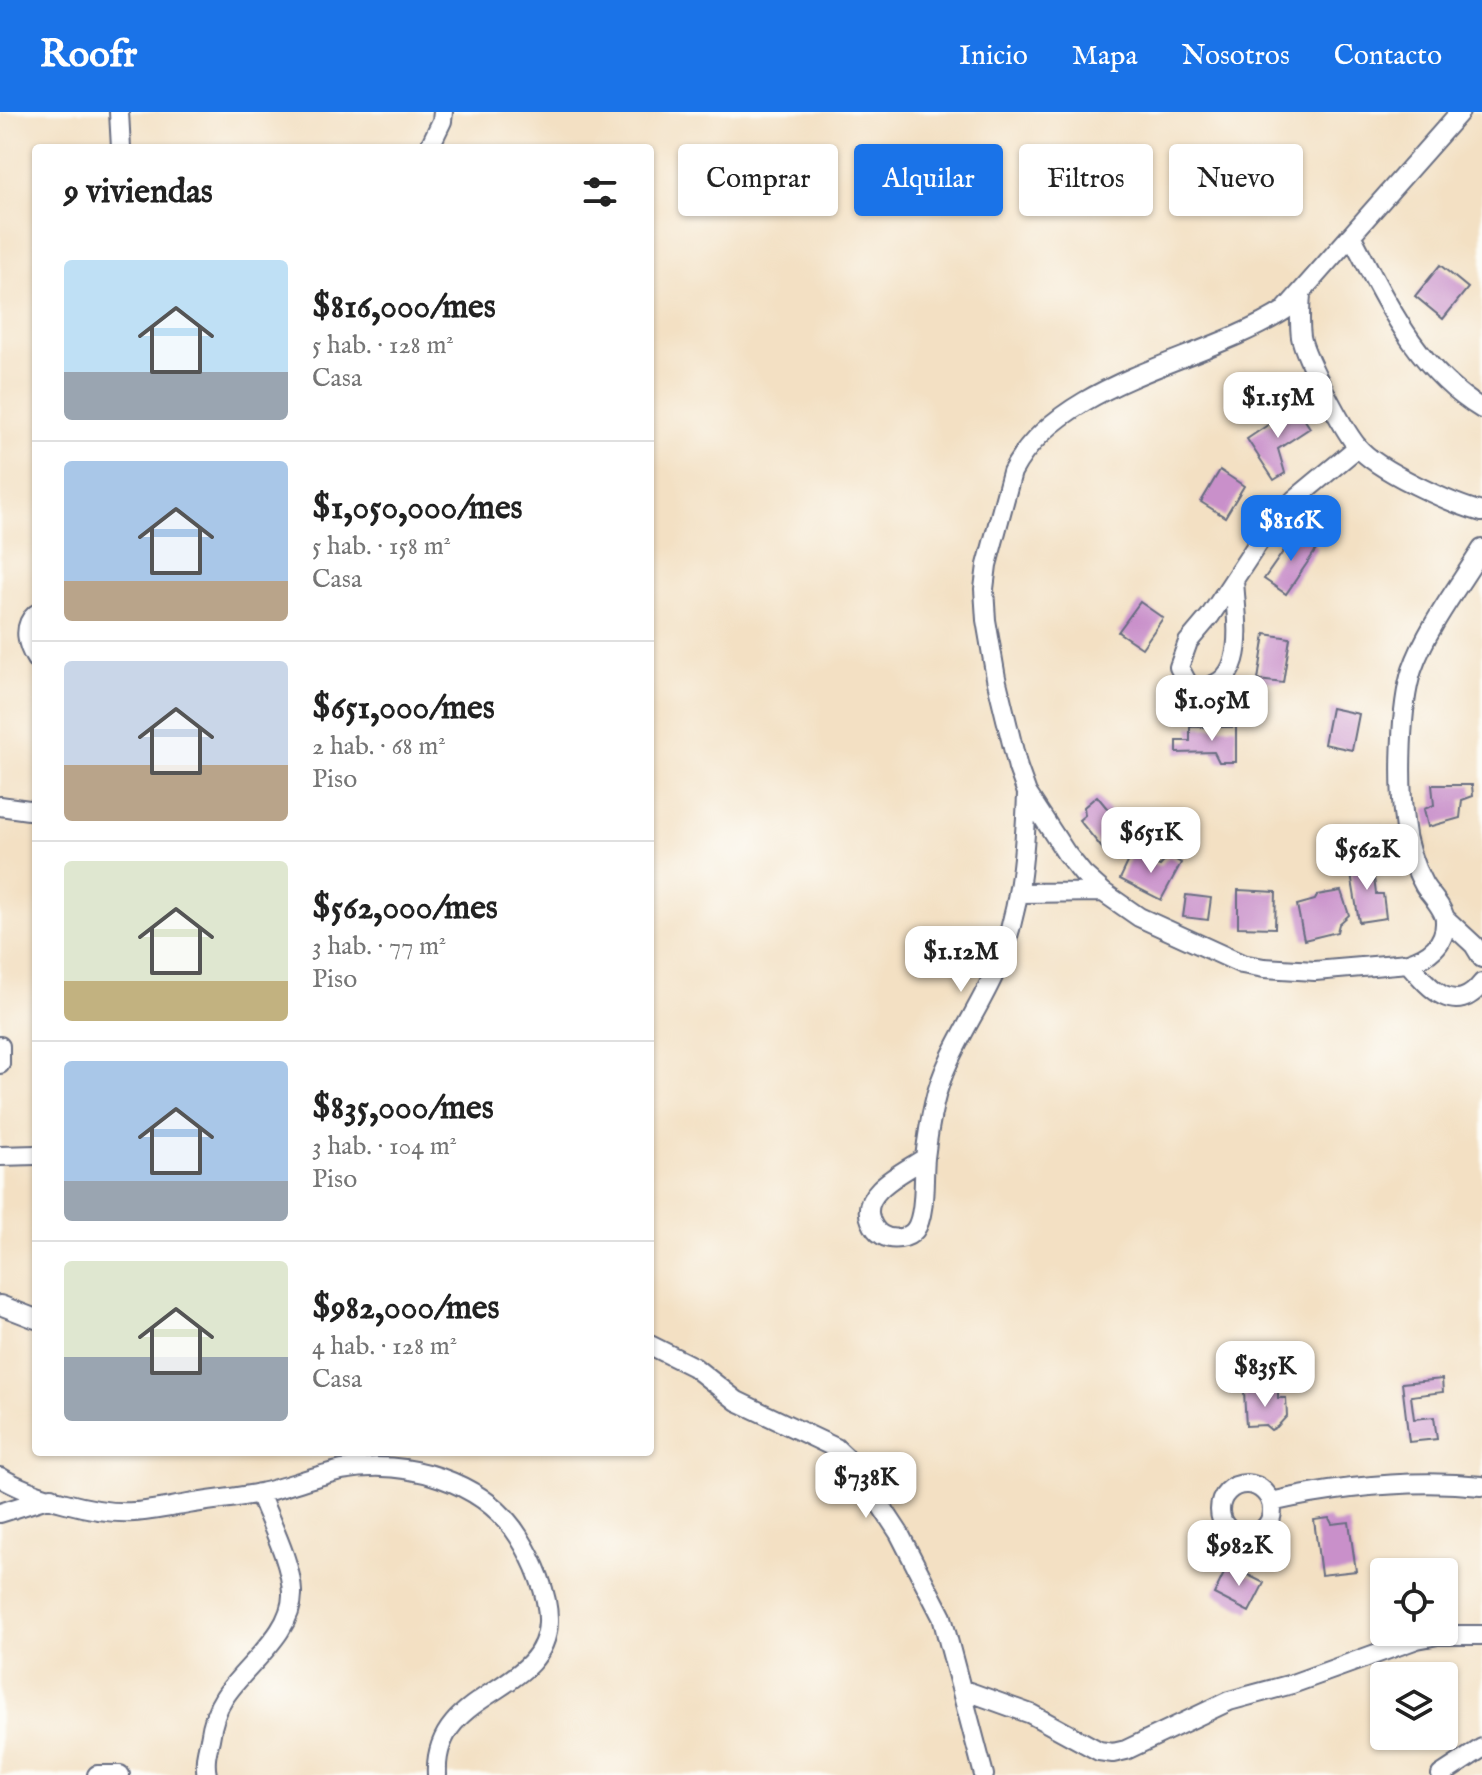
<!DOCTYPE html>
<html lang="es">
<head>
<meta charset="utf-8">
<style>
  :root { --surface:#fff; --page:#f2f2f2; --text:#222; --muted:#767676; --line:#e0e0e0; --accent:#1a73e8 }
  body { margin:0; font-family:"IM FELL English",serif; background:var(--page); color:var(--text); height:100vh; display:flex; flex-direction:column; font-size:30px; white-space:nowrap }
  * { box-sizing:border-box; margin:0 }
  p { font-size:26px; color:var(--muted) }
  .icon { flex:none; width:44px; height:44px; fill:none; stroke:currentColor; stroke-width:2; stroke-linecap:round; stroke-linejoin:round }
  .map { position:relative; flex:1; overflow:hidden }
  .drawer { position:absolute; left:32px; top:32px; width:622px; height:1312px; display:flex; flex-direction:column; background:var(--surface); border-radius:8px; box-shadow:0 2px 6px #0004 }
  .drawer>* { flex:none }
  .hud { position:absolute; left:678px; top:32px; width:684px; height:72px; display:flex; gap:16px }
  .buttons { position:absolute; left:1370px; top:1446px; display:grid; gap:16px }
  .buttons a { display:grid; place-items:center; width:88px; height:88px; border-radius:8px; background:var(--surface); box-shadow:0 2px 6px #0004; font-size:40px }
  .price { position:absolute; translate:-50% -68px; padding:0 18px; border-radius:16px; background:#fff; color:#222; font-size:26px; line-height:52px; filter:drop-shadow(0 2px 4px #0008) }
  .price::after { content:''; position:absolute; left:50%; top:48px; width:24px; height:18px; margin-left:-12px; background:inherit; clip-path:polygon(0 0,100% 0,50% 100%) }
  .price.on { background:var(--accent); color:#fff }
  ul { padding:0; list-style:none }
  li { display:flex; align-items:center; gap:24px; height:200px; padding:0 32px }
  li+li { border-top:2px solid var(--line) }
  li span { display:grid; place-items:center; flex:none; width:224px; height:160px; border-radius:8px; color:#555 }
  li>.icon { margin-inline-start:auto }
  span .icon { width:96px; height:96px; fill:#fffc; stroke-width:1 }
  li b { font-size:34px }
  h2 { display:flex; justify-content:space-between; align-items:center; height:96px; padding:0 32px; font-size:34px }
  .tag { padding:0 28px; border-radius:8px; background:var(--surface); box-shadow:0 2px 6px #0004; font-size:28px; line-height:72px }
  .tag.on { background:var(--accent); color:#fff }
  header { display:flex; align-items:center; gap:48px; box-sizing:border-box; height:112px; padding:0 40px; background:var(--accent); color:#fff }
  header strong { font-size:38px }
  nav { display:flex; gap:44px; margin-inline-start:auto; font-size:28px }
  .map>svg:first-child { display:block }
</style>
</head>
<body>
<header>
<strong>Roofr</strong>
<nav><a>Inicio</a><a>Mapa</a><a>Nosotros</a><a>Contacto</a></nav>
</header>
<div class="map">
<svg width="1482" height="1663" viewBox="0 0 1482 1663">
  <rect width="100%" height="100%" fill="#fdfcf7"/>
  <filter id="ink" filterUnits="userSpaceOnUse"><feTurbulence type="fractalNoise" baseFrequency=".0125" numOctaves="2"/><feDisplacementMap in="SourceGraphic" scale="16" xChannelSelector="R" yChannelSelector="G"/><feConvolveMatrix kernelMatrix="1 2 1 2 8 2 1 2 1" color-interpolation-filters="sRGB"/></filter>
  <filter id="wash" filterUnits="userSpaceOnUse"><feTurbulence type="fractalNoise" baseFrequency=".006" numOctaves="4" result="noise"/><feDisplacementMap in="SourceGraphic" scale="32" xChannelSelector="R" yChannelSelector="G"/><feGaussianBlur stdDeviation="1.8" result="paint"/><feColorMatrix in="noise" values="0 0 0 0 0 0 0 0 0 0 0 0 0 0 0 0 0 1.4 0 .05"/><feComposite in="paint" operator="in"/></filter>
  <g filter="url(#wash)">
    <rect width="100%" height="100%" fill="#f3e0c3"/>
    <g id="blocks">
      <path fill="#c990ca" d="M1440,153l28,23 -25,31 -28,-23z
        M1296,294l14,22 -32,21 7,24 -11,7 -27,-41z
        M1220,358l24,16 -19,31 -24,-15z
        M1297,420l21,15 -32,47 -22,-15z
        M1140,490l23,16 -21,30 -24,-16z
        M1265,522l25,4 -7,45 -25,-3z
        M1331,596l28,6 -7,36 -28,-6z
        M1190,615h46v35h-17l-5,-10 -37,1v-12h13z
        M1432,673h40l1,11 -11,4 -2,18 -32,9 -4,-18 10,-4z
        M1097,684l31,38 -22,19 -27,-33 6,-5 -1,-8z
        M1131,744l29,10 9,-10 12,7 -20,37 -41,-21z
        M1372,749l4,33h7l3,24 -27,4 -10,-60z
        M1238,778l38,2 -1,36 -37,-1z
        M1341,779l8,24 -10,9 -2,8 -33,8 -7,-35 18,-5 2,-5z
        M1186,783l25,3 -3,22 -25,-3z
        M1442,1267l1,13 -32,4 3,23 20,-2 3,22 -28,3 -7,-59z
        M1278,1277v9h8l1,18 -10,11 -6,3 -6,-5 -19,1 -2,-34z
        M1329,1406l3,6 17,-2 7,49 -35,4 -7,-55z
        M1228,1453l36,18 -15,29 -35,-18z"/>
    </g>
  </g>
  <g filter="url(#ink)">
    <use href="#blocks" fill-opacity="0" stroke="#676d81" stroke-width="2"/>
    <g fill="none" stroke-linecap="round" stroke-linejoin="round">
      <g stroke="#676d81" stroke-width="22">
        <path id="street" d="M119,0l2,36
          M1460,0l-175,198c-82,53 -224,69 -273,162l-25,93 -3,24 2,31 10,58 22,90 9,25 39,60 17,21 20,18 36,25 103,47 22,4 51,3 93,-8c20,-6 38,-19 37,-42 0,-12 -15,-26 -21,-36 -11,-20 -18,-42 -20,-64 -5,-39 -4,-114 8,-151 14,-41 47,-84 70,-121
          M429,36l13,-27 1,-9
          M1352,125c34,64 65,133 130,172
          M1301,182c-1,14 -2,28 0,43 4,21 42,92 56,109 19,24 95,58 125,66
          M1234,468c2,41 18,112 -44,108l-11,-21 9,-25 22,-26 60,-91 24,-25 64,-53
          M36,502c-14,12 -9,31 0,45
          M0,694l36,5
          M1020,781l83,-1
          M1445,806l29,27 8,13
          M1408,851c20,23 46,56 74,20
          M0,934v18
          M0,1044l36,-1
          M925,1046c-19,13 -67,34 -54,63 2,5 6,11 11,14 10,6 26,4 33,-5 11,-15 8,-53 10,-72 2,-17 5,-37 9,-54 10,-47 42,-89 61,-132 25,-57 30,-117 32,-179
          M0,1193l36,14
          M650,1233l44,22 43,34 99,47 19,18 44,67 43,84 42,158
          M0,1365c31,19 97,38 134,35 17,-1 36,-5 54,-8 23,-4 48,-6 72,-11 27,-6 54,-17 82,-23 63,-12 142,11 177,67 14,22 30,58 29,85 -2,73 -116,67 -111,153
          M1220 1398a26 26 0 1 1 52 0a26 26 0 1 1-52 0Z
          M1271,1390c68,-15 142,-23 211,-16
          M0,1401l51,-16
          M964,1578l67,24 68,37 14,2 13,-3 103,-49 63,-17 125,-45 21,-4h44
          M97,1663h23
          M207,1663c-3,-13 0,-24 3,-36 2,-14 6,-29 14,-41 20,-32 70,-65 68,-106 -1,-30 -22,-70 -33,-99
          M1441,1663l41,-27"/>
      </g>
      <use href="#street" stroke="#fff" stroke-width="18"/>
    </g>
  </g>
</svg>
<div class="buttons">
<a><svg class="icon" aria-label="locate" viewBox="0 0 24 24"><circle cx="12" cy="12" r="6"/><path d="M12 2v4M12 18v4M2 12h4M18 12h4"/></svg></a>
<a><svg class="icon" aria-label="layers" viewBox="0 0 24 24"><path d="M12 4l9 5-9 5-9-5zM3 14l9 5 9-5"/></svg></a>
</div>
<b class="price" style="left:1278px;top:328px">$1.15M</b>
<b class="price on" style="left:1291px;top:451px">$816K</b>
<b class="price" style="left:1212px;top:631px">$1.05M</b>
<b class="price" style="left:1151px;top:763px">$651K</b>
<b class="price" style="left:1367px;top:780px">$562K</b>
<b class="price" style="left:961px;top:882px">$1.12M</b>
<b class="price" style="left:1265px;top:1297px">$835K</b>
<b class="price" style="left:866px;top:1408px">$738K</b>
<b class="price" style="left:1239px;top:1476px">$982K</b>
<div class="hud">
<a class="tag">Comprar</a>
<a class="tag on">Alquilar</a>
<a class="tag">Filtros</a>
<a class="tag">Nuevo</a>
</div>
<section class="drawer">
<h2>9 viviendas<svg class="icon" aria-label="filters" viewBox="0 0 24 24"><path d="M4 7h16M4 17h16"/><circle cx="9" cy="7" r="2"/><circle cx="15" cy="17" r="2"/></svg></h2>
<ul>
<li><span style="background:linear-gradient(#bfe0f5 70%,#9aa5b1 0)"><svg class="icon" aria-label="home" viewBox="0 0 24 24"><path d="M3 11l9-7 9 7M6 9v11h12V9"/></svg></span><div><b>$816,000/mes</b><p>5 hab. · 128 m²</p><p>Casa</p></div></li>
<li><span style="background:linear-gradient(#a9c7e8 75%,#b9a48a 0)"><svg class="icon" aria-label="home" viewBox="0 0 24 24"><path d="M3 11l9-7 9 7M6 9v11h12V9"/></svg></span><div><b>$1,050,000/mes</b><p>5 hab. · 158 m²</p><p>Casa</p></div></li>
<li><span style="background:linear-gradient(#c9d6e8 65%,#b9a48a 0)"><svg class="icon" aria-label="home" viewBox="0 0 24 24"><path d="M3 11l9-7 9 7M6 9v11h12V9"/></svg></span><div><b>$651,000/mes</b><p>2 hab. · 68 m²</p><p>Piso</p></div></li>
<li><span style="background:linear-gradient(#dfe7d0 75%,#c2b280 0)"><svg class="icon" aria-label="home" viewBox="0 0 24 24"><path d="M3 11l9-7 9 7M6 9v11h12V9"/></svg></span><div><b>$562,000/mes</b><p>3 hab. · 77 m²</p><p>Piso</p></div></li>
<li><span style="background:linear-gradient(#a9c7e8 75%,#9aa5b1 0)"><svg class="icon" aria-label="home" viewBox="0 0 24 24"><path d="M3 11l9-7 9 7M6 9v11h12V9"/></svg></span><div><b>$835,000/mes</b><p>3 hab. · 104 m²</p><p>Piso</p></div></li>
<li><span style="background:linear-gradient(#dfe7d0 60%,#9aa5b1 0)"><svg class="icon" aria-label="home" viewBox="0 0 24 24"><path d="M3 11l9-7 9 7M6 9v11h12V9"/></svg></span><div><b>$982,000/mes</b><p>4 hab. · 128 m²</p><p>Casa</p></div></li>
</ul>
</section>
</div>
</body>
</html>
